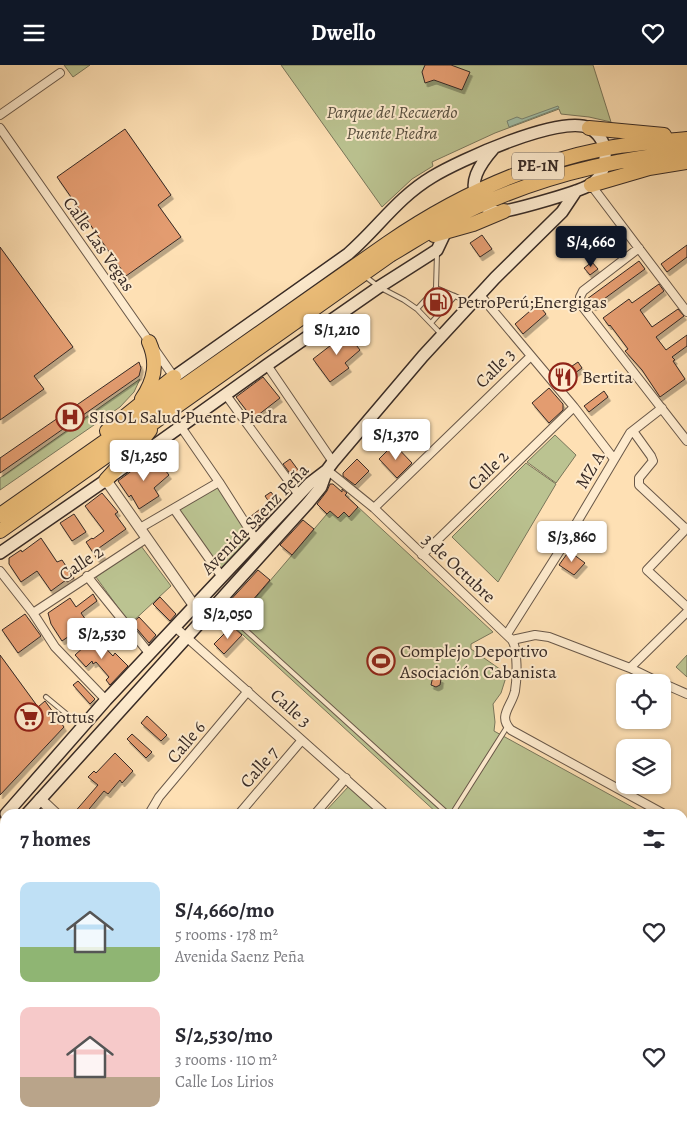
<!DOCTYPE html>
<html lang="en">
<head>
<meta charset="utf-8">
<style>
  :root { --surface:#fff; --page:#f2f2f3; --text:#2b2b33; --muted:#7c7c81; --accent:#111827 }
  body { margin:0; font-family:Alegreya,serif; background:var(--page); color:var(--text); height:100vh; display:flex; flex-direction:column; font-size:19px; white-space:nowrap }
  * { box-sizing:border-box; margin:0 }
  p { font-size:16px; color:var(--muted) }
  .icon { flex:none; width:28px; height:28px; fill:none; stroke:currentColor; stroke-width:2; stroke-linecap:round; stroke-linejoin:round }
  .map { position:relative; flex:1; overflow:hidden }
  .drawer { position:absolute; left:0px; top:744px; width:688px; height:321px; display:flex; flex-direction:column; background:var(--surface); border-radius:15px 15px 0 0; box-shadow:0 1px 4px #0004 }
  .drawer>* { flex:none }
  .fabs { position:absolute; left:616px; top:609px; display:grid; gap:10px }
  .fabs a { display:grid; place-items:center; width:55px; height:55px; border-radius:10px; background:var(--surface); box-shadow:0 1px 4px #0004; font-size:25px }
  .price { position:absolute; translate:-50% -42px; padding:0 11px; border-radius:5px; background:#fff; color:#222; font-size:16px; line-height:32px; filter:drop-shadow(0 1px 2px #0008) }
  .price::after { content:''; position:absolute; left:50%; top:30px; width:15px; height:11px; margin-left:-8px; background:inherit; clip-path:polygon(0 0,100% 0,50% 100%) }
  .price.active { background:var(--accent); color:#fff }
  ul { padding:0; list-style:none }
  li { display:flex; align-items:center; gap:15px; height:125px; padding:0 20px }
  li span { display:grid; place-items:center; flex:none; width:140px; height:100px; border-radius:10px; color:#555 }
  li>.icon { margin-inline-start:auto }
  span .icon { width:60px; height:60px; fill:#fffc; stroke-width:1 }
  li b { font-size:21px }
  h2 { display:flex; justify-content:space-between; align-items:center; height:60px; padding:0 20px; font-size:21px }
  header { display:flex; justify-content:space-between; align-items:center; height:65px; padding:0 20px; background:var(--accent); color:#fff; font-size:22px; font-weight:600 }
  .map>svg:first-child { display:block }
</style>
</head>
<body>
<header><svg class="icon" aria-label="menu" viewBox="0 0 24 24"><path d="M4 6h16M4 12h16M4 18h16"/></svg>Dwello<svg class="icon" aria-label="heart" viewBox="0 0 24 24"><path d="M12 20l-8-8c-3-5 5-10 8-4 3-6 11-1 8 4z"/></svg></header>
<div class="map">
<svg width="687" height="1064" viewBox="0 0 687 1064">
  <defs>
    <filter id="shadow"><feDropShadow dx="2.5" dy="4" stdDeviation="0" flood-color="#0004"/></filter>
  </defs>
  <rect width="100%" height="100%" fill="#fee0b4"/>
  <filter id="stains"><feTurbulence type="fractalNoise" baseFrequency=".004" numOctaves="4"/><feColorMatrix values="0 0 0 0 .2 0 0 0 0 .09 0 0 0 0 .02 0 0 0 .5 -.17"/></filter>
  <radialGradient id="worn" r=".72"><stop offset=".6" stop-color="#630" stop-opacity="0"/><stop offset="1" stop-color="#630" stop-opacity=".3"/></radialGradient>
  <path fill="#bbc391" stroke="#79765b" d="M64,0h26l-17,12z
    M281,0h312l18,57 -22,-5 -28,-3 -2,-5 -64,24 -63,29 1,4 -21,13 -30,28z
    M140,314l-6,13 -14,15 -120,83v-12z
    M555,370l21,20 -20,28 -29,-21z
    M526,398l30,21 -58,98 -46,-45z
    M214,415l45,64 -35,37 -53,-74z
    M344,429l149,138 -22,12v5l36,25 -6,19 -8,11 2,18 -1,9 151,83h-207l-219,-201 7,-8 14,11z
    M141,481l30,40 -41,38 -34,-47z
    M687,590v22l-11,-10z
    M349,721l30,28h-56z
    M682,769l5,3v38l-4,2z"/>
  <path fill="#a1bea7" stroke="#778373" d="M558,41l1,2 -50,19 -2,-6 10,-4 5,2z"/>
  <path fill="#e39c6f" stroke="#372a25" filter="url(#shadow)" d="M425,0h26l19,7 -8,18 -28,-10 -9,3 -3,-11z
    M125,64l46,66 -13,10 23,32 -55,39 -69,-99z
    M482,170l10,14 -12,8 -10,-14z
    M687,180v12l-20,15 -6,-8z
    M0,182l73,100 -39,29 10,13 -44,31z
    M639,196l6,8 -52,38 -6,-8z
    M592,197l6,7 -8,6 -6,-7z
    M659,219l5,7 -24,19 12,17 26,-18 6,7 -28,21 10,13 21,-15v11l-15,11 3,3 -2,1 12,18 -25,18 -18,-27 -17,-19 3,-2 -18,-24 -1,1 -6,-8 26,-19 3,4z
    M538,239l8,10 -23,20 -8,-10z
    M343,263l17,22 -15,13 4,5 -19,14 -17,-23 22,-17 -4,-5z
    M139,297l2,6 -2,8 -139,97v-15z
    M578,297l4,6 -18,13 -5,-6z
    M263,312l17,21 -27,21 -17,-22z
    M549,323l14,16v6l-14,13 -17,-20z
    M604,326l4,6 -19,15 -5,-6z
    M394,379l18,19 -15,15 -18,-19z
    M153,390l16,20 -15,13 5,8 -20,13 -8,-14 -2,2 -11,-16z
    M290,394l14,19 -6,6 -15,-20z
    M357,394l12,12 -14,14 -12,-9v-3z
    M330,419h3l9,8v-3l5,4 -2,2 13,12 -9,10 -5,-5 -6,6 -8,-7 -3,3 -10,-10 10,-13z
    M271,427l8,11 -12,9 3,3 -11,11 -2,-1 -7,-8 19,-15 -4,-6z
    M102,428l16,19 -3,2 11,15 -27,19 5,8 -6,4 -12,-18 6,-4 1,1 11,-8 -19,-25z
    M74,449l12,18 -14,9 -12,-18z
    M303,455l11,9 -22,26 -12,-10z
    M41,473l16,24 5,-2 12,18 -7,4 -1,-2 -15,11 -14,-20 -16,11 -12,-18v-6l12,-8 1,2z
    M569,486l16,12 -11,12 -15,-10z
    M258,505l12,10 -31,36 -13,-11z
    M93,529l4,7 -16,12 7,10 -26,18 -11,-17 -3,-11 22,-15 6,9z
    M160,532l16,17 -6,7 -17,-17z
    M25,549l16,22 -23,17 -16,-23z
    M139,552l17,18 -7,8 -17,-20z
    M232,561l10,9 -18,19 -10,-10z
    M95,572l18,19 2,-3 13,13 -18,19 -4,-5 3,-3 -13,-15 -3,2 -1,-3 -6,6 -11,-12z
    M0,590l38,52 7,-6 19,26 -64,68z
    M433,611l8,3 -1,6 -4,2 -5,-2z
    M78,616l17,18 -5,5 -17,-19z
    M147,651l20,19 -6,6 -20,-18z
    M132,669l20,18 -6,6 -19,-19z
    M115,688l18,18 -11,12 -2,-3 -12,14 -4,-3 -19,23h-12l25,-29 -10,-8 6,-6 2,2z"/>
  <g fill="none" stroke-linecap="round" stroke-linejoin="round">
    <g stroke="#695849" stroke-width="6">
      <path id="service" d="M366,212l13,10 25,13 13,9 24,25
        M436,223l35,15
        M417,244l19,-21 1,-35
        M431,258l24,-27
        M218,540l230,209
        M46,632l35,29
        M452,749l55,-87
        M682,800l5,-1
        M420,1064l7,-4"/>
    </g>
    <g stroke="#695849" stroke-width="10">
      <path id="minor" d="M0,50l60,-42
        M0,63l174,249
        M591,120l96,127
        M639,183l-56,43 -3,6 2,9 105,135
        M480,230l94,112 40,52
        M267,300l66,97
        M226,330l73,100
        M181,362l38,55 37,58
        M633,366l18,25 2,5 -14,17v7l47,44
        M327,405l47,38 138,132c6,9 5,39 3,51 -3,15 -18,25 -4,39l153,84
        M374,443l157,-152
        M174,444l48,68
        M140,463l79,-46
        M687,463l-40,42 40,37
        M422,490l152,-148
        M0,506l33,42 22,34 51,53
        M87,511l62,77
        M33,548l114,-75
        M175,562l210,187
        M507,569l57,-90 66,-111 32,-25
        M512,575l23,-5 14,2 81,31 31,15
        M630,603l57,-56
        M662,618l25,11
        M149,749l10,-17 89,-106
        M239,749l63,-74
        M315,749l31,-36
        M682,758l5,3
        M0,1035l5,-6
        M406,1060l4,4"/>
    </g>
    <g stroke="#695849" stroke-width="12">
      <path id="tertiary" d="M106,415l89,127
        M40,734l16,15
        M55,1064l3,-4"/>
    </g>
    <g stroke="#372a25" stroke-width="14">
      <path id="secondary" d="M174,312l174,-123c30,-26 49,-56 84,-77 26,-16 129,-63 157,-49 9,4 16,15 16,24 1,12 -2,23 -12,31 -9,8 -79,27 -94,29 -7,-1 -12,-3 -17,-9 -18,-18 -1,-40 12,-55
        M0,488l106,-73 161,-115 112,-78 58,-37 9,-19
        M6,749l100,-114 204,-217 17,-13
        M27,749l281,-311 13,-16 6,-17 6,-8 90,-106 72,-78 67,-66 14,-21
        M0,778l5,-5
        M682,828l5,-2
        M0,980l5,5"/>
    </g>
    <g stroke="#372a25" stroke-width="16">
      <path id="trunk" d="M589,63l75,7
        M591,120l58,-17 38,-6
        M434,170l39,-11 31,-13
        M142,334c13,-19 16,-37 7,-57
        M107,366l67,-54
        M106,415l34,-37 10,-13
        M0,450l388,-272c67,-46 136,-78 215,-94 28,-6 56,-7 84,-10
        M0,466l390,-276c19,-11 37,-23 56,-33 74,-40 158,-62 241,-70"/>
    </g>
    <use href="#service" stroke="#feebce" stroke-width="4"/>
    <use href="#minor" stroke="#feebce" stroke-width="8"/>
    <use href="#tertiary" stroke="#feebce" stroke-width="10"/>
    <use href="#secondary" stroke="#feebce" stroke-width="11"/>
    <use href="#trunk" stroke="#efc07a" stroke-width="14"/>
  </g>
  <defs>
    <g id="fuel-ring" transform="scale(1.4375)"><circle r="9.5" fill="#feebce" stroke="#8f2418" stroke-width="1.5"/><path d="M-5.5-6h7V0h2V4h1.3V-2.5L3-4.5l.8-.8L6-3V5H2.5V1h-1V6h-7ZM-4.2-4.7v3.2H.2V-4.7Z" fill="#8f2418"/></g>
    <g id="restaurant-ring" transform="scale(1.4375)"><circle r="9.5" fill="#feebce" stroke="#8f2418" stroke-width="1.5"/><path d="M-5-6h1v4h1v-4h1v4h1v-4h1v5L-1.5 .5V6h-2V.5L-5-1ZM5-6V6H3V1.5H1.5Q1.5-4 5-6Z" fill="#8f2418"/></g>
    <g id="hospital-ring" transform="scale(1.4375)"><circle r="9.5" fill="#feebce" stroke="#8f2418" stroke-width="1.5"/><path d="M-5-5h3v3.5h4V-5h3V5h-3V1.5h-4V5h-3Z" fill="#8f2418"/></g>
    <g id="stadium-ring" transform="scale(1.4375)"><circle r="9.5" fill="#feebce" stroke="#8f2418" stroke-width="1.5"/><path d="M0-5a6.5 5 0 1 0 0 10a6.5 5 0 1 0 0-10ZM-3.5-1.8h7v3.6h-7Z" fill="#8f2418"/></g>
    <g id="supermarket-ring" transform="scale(1.4375)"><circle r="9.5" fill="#feebce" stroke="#8f2418" stroke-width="1.5"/><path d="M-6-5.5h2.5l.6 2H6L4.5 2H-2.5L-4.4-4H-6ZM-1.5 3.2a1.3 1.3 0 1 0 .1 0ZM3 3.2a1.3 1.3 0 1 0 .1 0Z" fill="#8f2418"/></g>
  </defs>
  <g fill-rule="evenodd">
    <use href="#fuel-ring" x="438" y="237"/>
    <use href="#restaurant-ring" x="563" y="312"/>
    <use href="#hospital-ring" x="70" y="352"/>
    <use href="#stadium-ring" x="381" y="596"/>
    <use href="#supermarket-ring" x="29" y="652"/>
  </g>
  <g text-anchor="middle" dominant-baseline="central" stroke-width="4" stroke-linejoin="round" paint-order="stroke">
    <rect fill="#feebce" stroke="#736458" stroke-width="1" x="512" y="87.5" width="52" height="27" rx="4"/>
    <g font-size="16" font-weight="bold" fill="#372a25">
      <text x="538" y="101">PE-1N</text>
    </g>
    <g font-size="18" font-style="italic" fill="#585040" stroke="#feebce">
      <text x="392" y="47">Parque del Recuerdo<tspan x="392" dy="21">Puente Piedra</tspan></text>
    </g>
    <g font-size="18" fill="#372a25" stroke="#feebce">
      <text transform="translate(99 179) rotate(55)">Calle Las Vegas</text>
      <text transform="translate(495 303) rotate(-45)">Calle 3</text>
      <text transform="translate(488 405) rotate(-44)">Calle 2</text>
      <text transform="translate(590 405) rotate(-60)">MZ A</text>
      <text transform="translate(255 454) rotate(-46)">Avenida Saenz Peña</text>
      <text transform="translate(81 498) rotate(-34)">Calle 2</text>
      <text transform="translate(459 503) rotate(43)">3 de Octubre</text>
      <text transform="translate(291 643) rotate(42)">Calle 3</text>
      <text transform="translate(186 677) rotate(-50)">Calle 6</text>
      <text transform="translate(259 702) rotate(-49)">Calle 7</text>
    </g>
    <g font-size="18" fill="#372a25" stroke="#feebce" text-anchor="start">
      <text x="457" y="237">PetroPerú;Energigas</text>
      <text x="582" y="312">Bertita</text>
      <text x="89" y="352">SISOL Salud Puente Piedra</text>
      <text x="400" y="586">Complejo Deportivo<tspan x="400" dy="21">Asociación Cabanista</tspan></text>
      <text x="48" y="652">Tottus</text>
    </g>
  </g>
  <rect width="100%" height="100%" filter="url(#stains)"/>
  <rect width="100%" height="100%" fill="url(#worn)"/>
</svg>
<div class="fabs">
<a><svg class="icon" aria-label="locate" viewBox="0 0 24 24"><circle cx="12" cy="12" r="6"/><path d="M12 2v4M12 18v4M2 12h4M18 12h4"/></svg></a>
<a><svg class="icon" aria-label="layers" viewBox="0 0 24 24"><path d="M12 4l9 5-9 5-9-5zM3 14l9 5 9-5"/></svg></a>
</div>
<b class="price active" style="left:591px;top:203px">S/4,660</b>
<b class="price" style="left:337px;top:291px">S/1,210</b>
<b class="price" style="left:396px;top:396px">S/1,370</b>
<b class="price" style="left:144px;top:417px">S/1,250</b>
<b class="price" style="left:572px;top:498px">S/3,860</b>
<b class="price" style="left:228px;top:575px">S/2,050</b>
<b class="price" style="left:102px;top:595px">S/2,530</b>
<section class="drawer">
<h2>7 homes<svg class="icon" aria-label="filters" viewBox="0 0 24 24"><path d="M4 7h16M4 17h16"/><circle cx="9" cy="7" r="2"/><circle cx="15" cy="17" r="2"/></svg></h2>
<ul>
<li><span style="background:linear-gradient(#bfe0f5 65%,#8fb573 0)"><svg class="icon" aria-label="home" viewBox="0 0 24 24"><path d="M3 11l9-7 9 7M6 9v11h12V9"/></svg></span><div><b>S/4,660/mo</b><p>5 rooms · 178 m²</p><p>Avenida Saenz Peña</p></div><svg class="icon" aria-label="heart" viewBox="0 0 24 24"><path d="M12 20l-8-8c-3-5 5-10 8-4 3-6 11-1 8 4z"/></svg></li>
<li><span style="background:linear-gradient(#f6c9c9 70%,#b9a48a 0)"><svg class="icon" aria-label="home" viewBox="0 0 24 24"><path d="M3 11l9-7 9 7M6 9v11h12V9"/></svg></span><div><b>S/2,530/mo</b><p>3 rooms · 110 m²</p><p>Calle Los Lirios</p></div><svg class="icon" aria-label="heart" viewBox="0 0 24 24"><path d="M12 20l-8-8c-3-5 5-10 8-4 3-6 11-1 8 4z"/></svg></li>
</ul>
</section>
</div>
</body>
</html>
